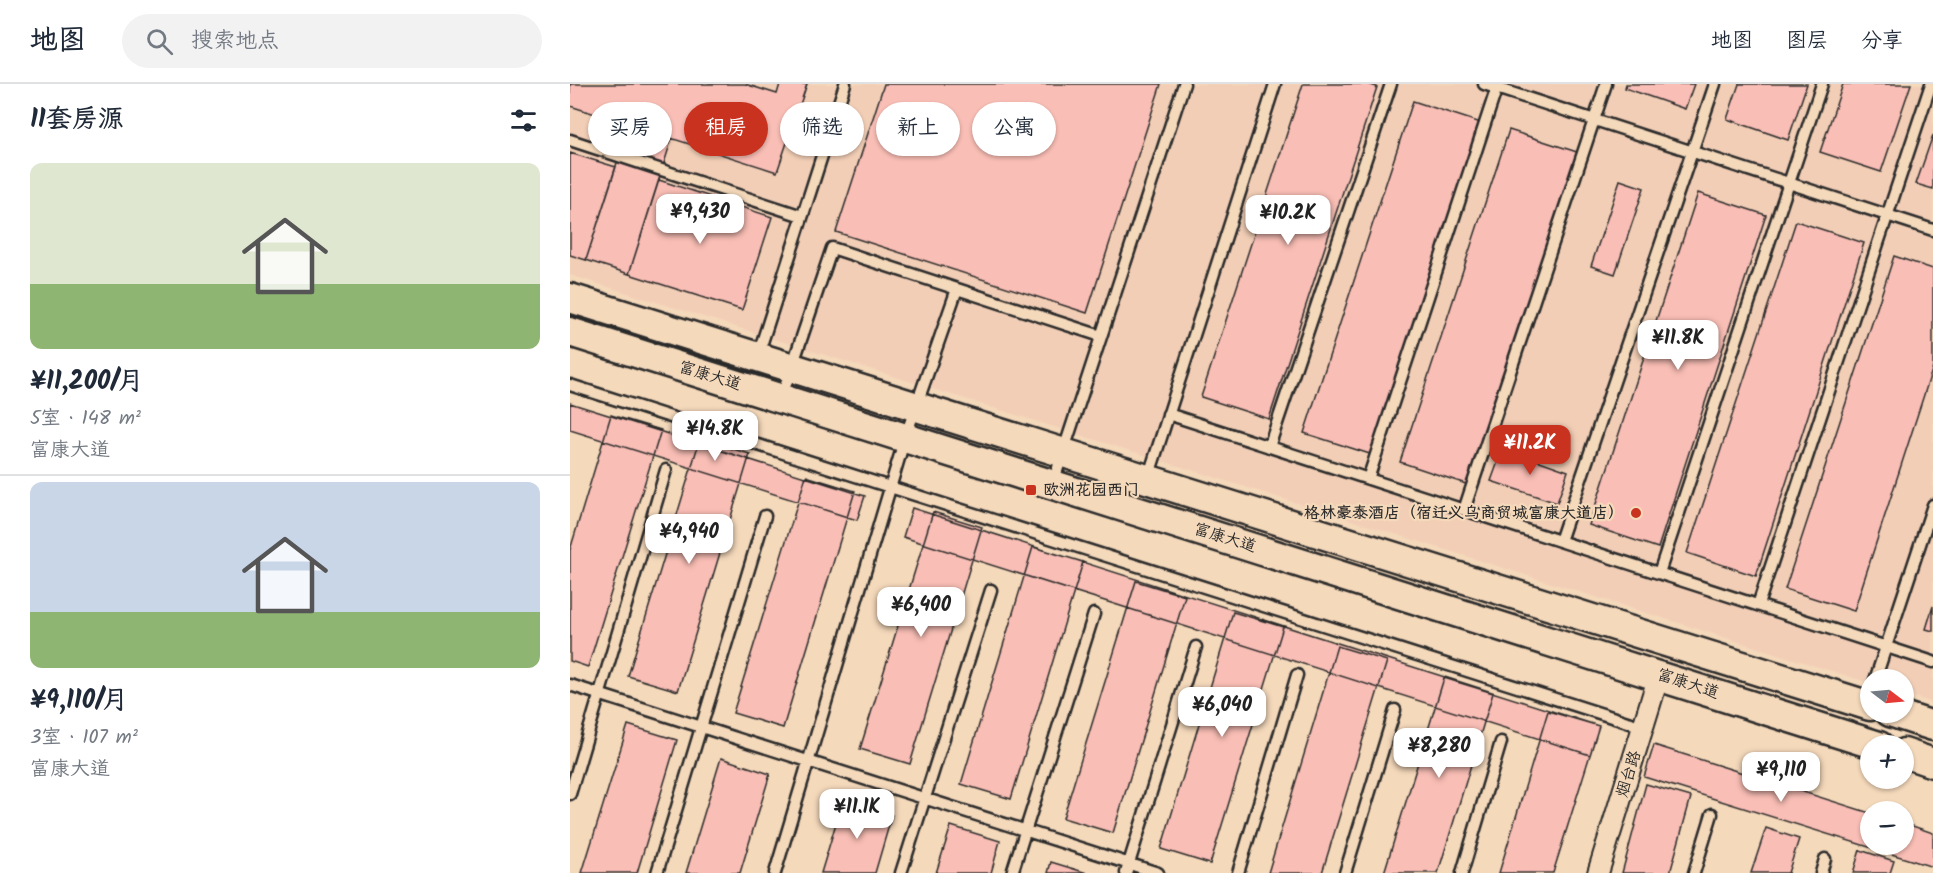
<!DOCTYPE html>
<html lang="zh">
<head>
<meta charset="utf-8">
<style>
  :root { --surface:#fff; --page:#f2f2f3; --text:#1f2937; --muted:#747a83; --line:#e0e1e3; --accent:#c8321e }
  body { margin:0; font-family:Kalam,"LXGW WenKai TC",sans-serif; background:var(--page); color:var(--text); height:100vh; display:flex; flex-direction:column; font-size:22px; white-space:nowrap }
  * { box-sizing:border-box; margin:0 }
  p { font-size:20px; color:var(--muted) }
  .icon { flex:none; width:33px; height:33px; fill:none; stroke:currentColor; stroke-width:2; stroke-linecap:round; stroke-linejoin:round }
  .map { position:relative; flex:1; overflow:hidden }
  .panel { display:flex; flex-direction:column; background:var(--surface); width:570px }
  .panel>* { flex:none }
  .guide { position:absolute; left:18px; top:18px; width:570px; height:54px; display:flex; gap:12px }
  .needle { width:39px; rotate:106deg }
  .controls { position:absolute; left:1290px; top:585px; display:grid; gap:12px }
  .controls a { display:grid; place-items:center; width:54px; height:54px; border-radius:50%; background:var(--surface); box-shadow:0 2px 4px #0004; font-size:30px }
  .price { position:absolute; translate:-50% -51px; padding:0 14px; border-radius:12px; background:#fff; color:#222; font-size:20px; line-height:39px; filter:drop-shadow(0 2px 3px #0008) }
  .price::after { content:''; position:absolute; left:50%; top:36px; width:18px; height:14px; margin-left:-9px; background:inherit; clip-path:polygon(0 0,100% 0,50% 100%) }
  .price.selected { background:var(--accent); color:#fff }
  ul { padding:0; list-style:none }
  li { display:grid; align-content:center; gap:12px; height:318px; padding:0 30px }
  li+li { border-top:2px solid var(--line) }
  li span { display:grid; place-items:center; height:186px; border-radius:12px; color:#555 }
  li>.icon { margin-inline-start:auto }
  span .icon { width:108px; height:108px; fill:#fffc; stroke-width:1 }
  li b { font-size:26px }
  h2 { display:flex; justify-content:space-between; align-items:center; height:72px; padding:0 30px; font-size:26px }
  .pill { padding:0 21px; border-radius:27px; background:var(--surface); box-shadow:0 2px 4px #0004; font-size:21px; line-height:54px }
  .pill.selected { background:var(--accent); color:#fff }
  header { display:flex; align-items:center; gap:36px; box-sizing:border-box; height:84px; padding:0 30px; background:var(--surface); border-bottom:2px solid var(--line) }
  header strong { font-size:28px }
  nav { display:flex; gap:33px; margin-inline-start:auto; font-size:21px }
  .search { width:420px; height:54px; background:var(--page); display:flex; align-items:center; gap:15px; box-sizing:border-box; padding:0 21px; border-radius:33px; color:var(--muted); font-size:22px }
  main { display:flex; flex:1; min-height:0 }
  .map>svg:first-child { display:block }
</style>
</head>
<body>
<header>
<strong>地图</strong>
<div class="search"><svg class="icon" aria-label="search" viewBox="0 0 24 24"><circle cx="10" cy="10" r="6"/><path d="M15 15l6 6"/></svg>搜索地点</div>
<nav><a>地图</a><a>图层</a><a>分享</a></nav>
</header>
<main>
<section class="panel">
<h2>11套房源<svg class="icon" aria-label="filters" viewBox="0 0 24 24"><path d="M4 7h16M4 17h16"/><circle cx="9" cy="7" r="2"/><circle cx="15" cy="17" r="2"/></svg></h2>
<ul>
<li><span style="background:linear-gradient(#dfe7d0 65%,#8fb573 0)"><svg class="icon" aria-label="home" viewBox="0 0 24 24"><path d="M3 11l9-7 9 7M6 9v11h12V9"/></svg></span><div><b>¥11,200/月</b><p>5室 · 148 m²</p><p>富康大道</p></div></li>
<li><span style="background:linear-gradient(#c9d6e8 70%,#8fb573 0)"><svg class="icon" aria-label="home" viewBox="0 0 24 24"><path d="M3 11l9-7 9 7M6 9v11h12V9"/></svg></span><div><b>¥9,110/月</b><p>3室 · 107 m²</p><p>富康大道</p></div></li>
</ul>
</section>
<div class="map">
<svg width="1363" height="789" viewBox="0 0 1363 789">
  <rect width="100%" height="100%" fill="#f5d9bb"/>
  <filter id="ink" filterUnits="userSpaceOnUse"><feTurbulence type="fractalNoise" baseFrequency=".0167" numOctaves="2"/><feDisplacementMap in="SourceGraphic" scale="12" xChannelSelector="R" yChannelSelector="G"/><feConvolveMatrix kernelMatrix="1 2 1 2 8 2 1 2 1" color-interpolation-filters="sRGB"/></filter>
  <g filter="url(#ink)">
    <path fill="#f2ceb6" d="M0,0h1363v619l-29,-10v-13h-34v3l-1300,-408z"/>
    <path fill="#f9beb5" stroke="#2b2b2b" stroke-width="1.5" d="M0,0h175l32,10 3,-10h27l-30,88 -207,-66z
      M314,0h277l-74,229 -251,-81z
      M733,0h65l9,3 -108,332 -68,-22z
      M1056,0h68l-9,25 -60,-21z
      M1169,0h68l-19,56 -61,-21z
      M1273,0h68l-30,88 -61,-20z
      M843,17l68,22 -108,332 -69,-22z
      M59,41l43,13 -43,136 -43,-14z
      M939,46l68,22 -108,333 -69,-23z
      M1363,51v54l-17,-5z
      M0,69l46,14 -30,93 -16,-5z
      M89,96l113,37 -30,93 -113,-36z
      M1050,96l24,8 -29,86 -24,-8z
      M1128,109l68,22 -108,333 -69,-23z
      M1226,137l68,22 -108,333 -69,-23z
      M1324,172l39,13v98l-79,244 -69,-22z
      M0,319l295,93 -8,24 -287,-90z
      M41,331l50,15 -73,237 -18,-6v-111z
      M130,355l50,15 -72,237 -50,-15z
      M933,364l65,23 -11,32 -66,-22z
      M236,392l49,15 -72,237 -50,-15z
      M342,424l687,218 -9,29 -687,-218z
      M363,428l49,15 -72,237 -50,-15z
      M463,463l50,15 -72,237 -50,-15z
      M566,497l49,15 -72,237 -50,-15z
      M1363,522v25l-7,-2z
      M663,528l50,15 -73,237 -49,-15z
      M767,562l50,15 -65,212h-54z
      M874,594l49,15 -55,180h-54z
      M978,627l51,15 -46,147h-54z
      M58,641l49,15 -40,133h-55z
      M1084,661l216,68v31h34v-21l29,10v34l-289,-90z
      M151,674l49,16 -30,99h-54z
      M1076,700l45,13 -21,76h-48z
      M273,716l49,15 -17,58h-54z
      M381,742l49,15 -9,32h-55z
      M1196,744l33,11 -11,34h-37z
      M1290,766l34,11 -4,12h-37z
      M481,778l36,11h-39z"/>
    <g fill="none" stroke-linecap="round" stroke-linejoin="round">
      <g stroke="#2b2b2b" stroke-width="15">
        <path id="lane" d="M914,0l449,146
          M0,56l232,76
          M188,271l87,-271
          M0,301l1073,342
          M212,312l50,-148 269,88
          M598,330l765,248
          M699,363l122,-363
          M578,394l127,-394
          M798,395l130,-395
          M483,399l131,-399
          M894,426l142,-426
          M990,457l155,-457
          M1089,489l163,-489
          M1188,521l173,-521
          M1305,596l58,-175
          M0,601l588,188
          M0,710l96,-324
          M87,789l108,-357
          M205,789l130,-435 52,-149
          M331,789l90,-283
          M442,789l82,-259
          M556,789l70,-226
          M668,789l59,-198
          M775,789l50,-163
          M892,789l39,-131
          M1124,789l18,-59
          M1251,789l4,-14"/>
      </g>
      <g stroke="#2b2b2b" stroke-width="24">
        <path id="street" d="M1028,789l61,-198"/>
      </g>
      <g stroke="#2b2b2b" stroke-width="33">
        <path id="secondary" d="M0,214l1300,408
          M0,248l1309,414
          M1320,628l43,14
          M1334,669l29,10"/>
      </g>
      <use href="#lane" stroke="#f5d9bb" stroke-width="10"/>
      <use href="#street" stroke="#f5d9bb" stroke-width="20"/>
      <use href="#secondary" stroke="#f5d9bb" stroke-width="28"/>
    </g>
  </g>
  <g fill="#c8321e" stroke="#f5d9bb" stroke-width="2">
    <rect x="455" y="400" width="12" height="12" rx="3"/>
    <circle cx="1066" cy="429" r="6"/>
  </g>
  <g text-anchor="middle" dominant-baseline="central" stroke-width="4.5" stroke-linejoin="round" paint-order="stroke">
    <g font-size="16" fill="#2b2b2b" stroke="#f5d9bb">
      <text transform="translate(140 292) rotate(17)">富康大道</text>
      <text transform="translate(655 454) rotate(17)">富康大道</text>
      <text transform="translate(1118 600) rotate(18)">富康大道</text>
      <text transform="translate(1059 690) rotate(-73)">烟台路</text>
    </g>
    <g font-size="16" font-weight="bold" fill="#2b2b2b" stroke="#f5d9bb" text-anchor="start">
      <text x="473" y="406">欧洲花园西门</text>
      <text x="1054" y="429" text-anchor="end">格林豪泰酒店（宿迁义乌商贸城富康大道店）</text>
    </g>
  </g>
</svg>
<div class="controls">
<a><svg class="needle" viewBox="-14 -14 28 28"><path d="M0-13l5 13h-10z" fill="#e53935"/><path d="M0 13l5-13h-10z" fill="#747a83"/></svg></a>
<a>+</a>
<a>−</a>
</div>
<b class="price" style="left:130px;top:161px">¥9,430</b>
<b class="price" style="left:718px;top:162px">¥10.2K</b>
<b class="price" style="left:1108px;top:287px">¥11.8K</b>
<b class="price" style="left:145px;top:378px">¥14.8K</b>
<b class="price selected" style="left:960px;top:392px">¥11.2K</b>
<b class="price" style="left:119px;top:481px">¥4,940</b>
<b class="price" style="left:351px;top:554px">¥6,400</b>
<b class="price" style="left:652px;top:654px">¥6,040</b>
<b class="price" style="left:869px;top:695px">¥8,280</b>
<b class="price" style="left:1211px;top:719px">¥9,110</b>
<b class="price" style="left:287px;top:756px">¥11.1K</b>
<div class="guide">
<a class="pill">买房</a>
<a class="pill selected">租房</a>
<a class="pill">筛选</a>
<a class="pill">新上</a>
<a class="pill">公寓</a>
</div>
</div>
</main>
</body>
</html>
